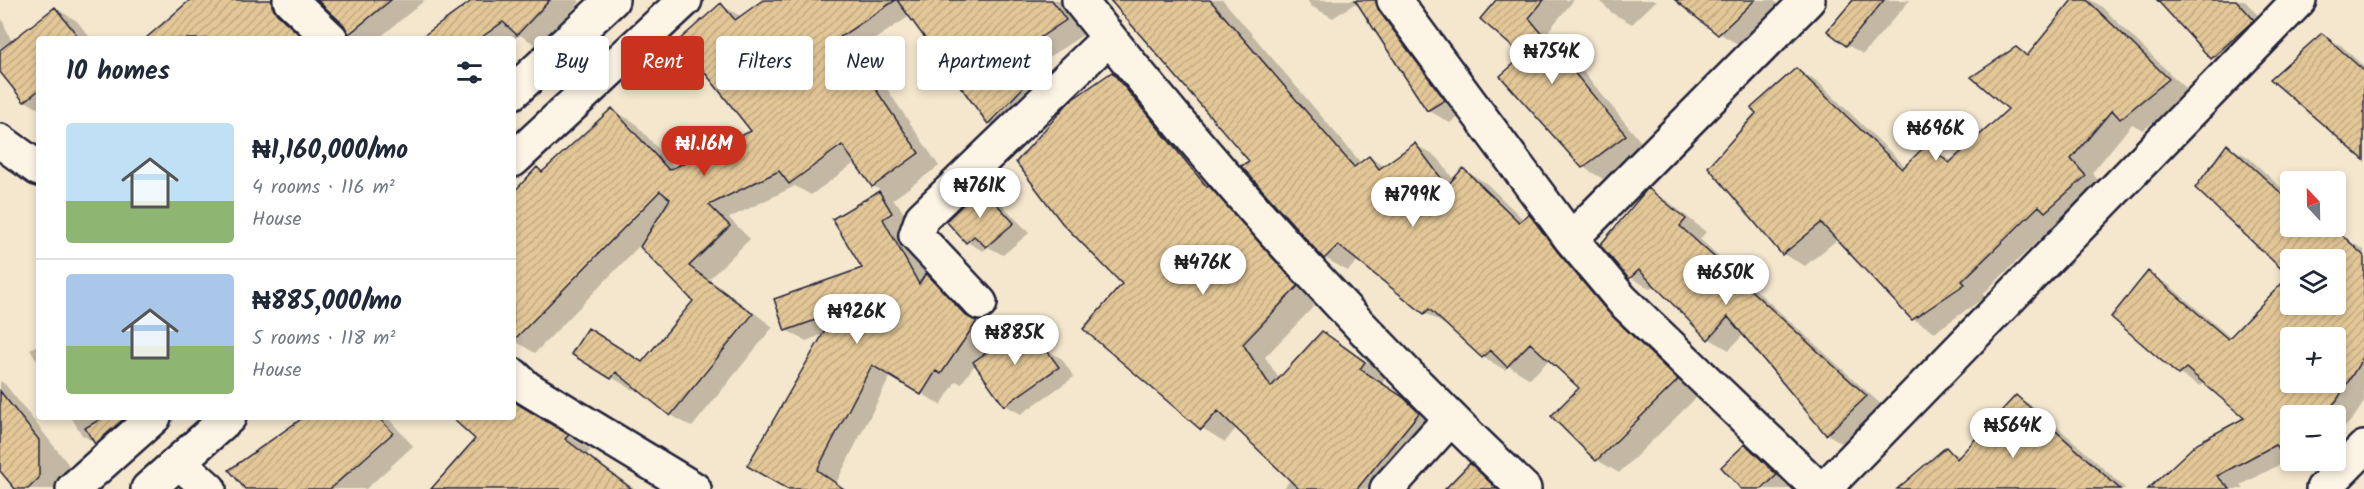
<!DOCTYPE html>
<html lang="en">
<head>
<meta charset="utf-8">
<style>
  :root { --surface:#fff; --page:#f6f6f7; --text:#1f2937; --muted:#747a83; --line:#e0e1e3; --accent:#c8321e }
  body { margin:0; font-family:Kalam,sans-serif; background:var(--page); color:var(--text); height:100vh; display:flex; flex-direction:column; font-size:22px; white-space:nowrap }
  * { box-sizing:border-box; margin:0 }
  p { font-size:20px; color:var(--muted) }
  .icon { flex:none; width:33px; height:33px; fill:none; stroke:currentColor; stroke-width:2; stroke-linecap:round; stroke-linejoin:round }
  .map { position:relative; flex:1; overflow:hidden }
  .drawer { position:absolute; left:36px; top:36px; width:480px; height:384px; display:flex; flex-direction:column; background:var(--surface); border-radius:6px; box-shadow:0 3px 9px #0003 }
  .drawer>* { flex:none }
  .top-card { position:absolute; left:534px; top:36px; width:570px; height:54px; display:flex; gap:12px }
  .needle { width:39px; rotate:338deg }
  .tools { position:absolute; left:2280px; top:171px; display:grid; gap:12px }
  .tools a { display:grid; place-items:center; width:66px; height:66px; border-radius:6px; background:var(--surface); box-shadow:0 3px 9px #0003; font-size:30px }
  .price { position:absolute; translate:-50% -51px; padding:0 14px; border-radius:21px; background:#fff; color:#222; font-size:20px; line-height:39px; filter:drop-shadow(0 2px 3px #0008) }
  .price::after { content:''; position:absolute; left:50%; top:36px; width:18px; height:14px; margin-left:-9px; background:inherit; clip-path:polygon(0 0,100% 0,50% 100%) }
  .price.selected { background:var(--accent); color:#fff }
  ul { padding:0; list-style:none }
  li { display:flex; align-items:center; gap:18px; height:150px; padding:0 30px }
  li+li { border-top:2px solid var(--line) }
  li span { display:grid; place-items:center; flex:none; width:168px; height:120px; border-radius:6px; color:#555 }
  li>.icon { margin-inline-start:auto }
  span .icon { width:72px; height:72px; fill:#fffc; stroke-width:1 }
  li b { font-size:26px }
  h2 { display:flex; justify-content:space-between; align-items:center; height:72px; padding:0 30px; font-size:26px }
  .tag { padding:0 21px; border-radius:6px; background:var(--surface); box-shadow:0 3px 9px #0003; font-size:21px; line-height:54px }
  .tag.selected { background:var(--accent); color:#fff }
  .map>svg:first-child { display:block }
</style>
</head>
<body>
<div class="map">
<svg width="2364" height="489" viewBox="0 0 2364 489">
  <defs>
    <pattern id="building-hatch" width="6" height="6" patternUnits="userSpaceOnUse" patternTransform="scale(1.5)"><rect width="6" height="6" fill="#e3c797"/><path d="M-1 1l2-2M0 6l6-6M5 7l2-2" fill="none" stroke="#c2ab83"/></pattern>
  </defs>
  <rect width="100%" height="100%" fill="#f4e7ce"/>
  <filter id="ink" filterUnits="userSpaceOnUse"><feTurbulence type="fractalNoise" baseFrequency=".0167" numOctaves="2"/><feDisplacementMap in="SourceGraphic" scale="12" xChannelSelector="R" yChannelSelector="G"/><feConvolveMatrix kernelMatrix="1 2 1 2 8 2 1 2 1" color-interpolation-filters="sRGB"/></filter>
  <g filter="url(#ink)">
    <path fill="#0003" fill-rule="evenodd" d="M192,0h99l20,39h-164z
      M330,0h95l-47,39h-18l-10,-6z
      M476,0h102l2,2 -42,44 -18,-11 -7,5 -86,-1z
      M766,0h298l22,33 -43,28 19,20 -52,54 -21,-12 -79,-107 -50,33 79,117 -47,34 6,4 13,21 -10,5 25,45 20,11 38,40 12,7 -20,29 43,-30 43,27 12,18 -53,37 -16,-9 -29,-42 -15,21 -5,-3 -15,24 -50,-30 -55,108 9,6h-55l34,-155 -18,7 -20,-11 78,-61 -29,-50 46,-28 -8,-5 -17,-24 -45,33 -16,-9 -66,32 21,21 -41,40 64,48 -81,100 -21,-12 -35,-29 -3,4 -60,-36 70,9 52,-62 -55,-56 -105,108 -22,-13v-145l24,-26 6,4 69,-63 22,12 42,47 77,-37 -32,-127 21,12z
      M1114,0h109l138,163 8,-6 16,10 31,-22 22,13 16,22 10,-10 22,13 38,37 5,-4 23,13 148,165 -81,79 -22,-13 -44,-44 28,-28 -31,-29 -20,20 -21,-13 -4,4 -22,-13 -35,-32 -1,1 -22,-13 -66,-54 -11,12 -23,-13 -17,-19 -57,-78z
      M1307,0h53l-27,18 -22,-12z
      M1498,0h76l-25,30 96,117 -42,32 -20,-12z
      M1599,0h58l-25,24 -20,-11z
      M1678,0h96l6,7 -41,38 -20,-12z
      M1855,0h55l-47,54 -16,-9 -17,-14z
      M2074,0h16l11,6 89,87 -47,37 -11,-6 -40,49 14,16 -38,34 -8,-4 -77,75 2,3 -50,35 -22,-13 -75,-80 -33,27 -22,-12 13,-184 22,12 88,85 21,-21 26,16 58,-53 5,-60 12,7z
      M2159,0h85l30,33 -40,37 -22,-12z
      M1376,5l21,13 68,95 -15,10 -22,-13z
      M55,8l22,13 14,18h-52v70l-14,-8 -25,-32v-54l12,27z
      M2322,35l20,11 22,21v91z
      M1113,73l22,14 185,213 -55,57 15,23 43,-47 22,13 42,30 -5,7 44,29 15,15 -51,62h-107l8,-10 -54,-52 -12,15 -23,-14 -78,-144z
      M2228,146l20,11 42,39v30l50,9 24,15v152l-9,14 -19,21v-21h-46v43l-49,26 3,4h-88l91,-70 -43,-37 -4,4 -21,-12 -66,-57 36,-44 20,12 62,53 59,-61v27h46v-44h-46v16l-93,-88zM2290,338h46v44h-46z
      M981,189l16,10 32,34 -26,22 -15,-8 -5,4 -16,-9z
      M1648,190l21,12 37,30 -6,7 186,170 -39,37 -20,-12 -83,-100 -15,16 -21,-12 -52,-53 -6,4 -20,-12z
      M39,344v19l-9,-14z
      M513,380l5,16 20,21 53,33 -4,4 48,35h-202l44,-51 -24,-21h60z
      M0,381l5,3 71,90 -15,15h-44l-17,-20z
      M2016,397l22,12 88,80h-222l42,-40 15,8z
      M71,417h88l-43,38 -34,-20z
      M307,417h80l26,29 -47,43h-119z
      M1746,446l16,9 30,30 -4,4h-45z
      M2298,460h14l-5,6z
      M1471,465l19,11 13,13h-56z"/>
    <path fill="url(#building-hatch)" stroke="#22223b" stroke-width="1.5" fill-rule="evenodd" d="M190,0h82v6l5,8 27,25h-159z
      M317,0h74l-42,34 -5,-9z
      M473,0h77l-33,35 -14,-13 -24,17h-60z
      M763,0h133l-56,37 79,116 -47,34 -30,-42 -53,39 -10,-13 -70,34 21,21 -41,40 64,48 -83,102 -54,-44 -5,7 -40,-25 17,-26 54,34 51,-61 -53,-54 30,-48 -10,-8 -147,150v-148l24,-26 5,5 70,-64 57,62 82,-39 -72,-91 42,-37 14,17z
      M897,0h155l14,20 -43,29 19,19 -54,56z
      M1110,0h100l144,167 15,-11 10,13 36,-26 32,43 16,-18 56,54 10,-8 28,37 51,61 70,68 -82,81 -45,-45 28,-28 -49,-45 -23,24 -17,-17 -8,8 -53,-49 -5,5 -86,-69 -14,14 -83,-93 8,-5z
      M1355,0h21l3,11 66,89 -18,11z
      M1496,0h48l-15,18 97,117 -44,33 -82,-92 23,-20 -43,-37z
      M1675,0h80l-37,35z
      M1853,0h31l-38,46 -19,-15z
      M2072,0h15l82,79 -49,40 -8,-9 -41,49 15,17 -41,36 -6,-6 -77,75 3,3 -53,36 -91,-97 -39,32 -74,-88 48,-54 -5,-5 45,-40 106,101 25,-25 22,19 59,-54 -37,-32 45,-30 11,9z
      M2157,0h79l18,20 -43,39z
      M55,7l25,32h-41v51l-15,12 -24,-30v-22z
      M2322,33l42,38v89l-94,-81z
      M1112,72l95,115 2,-1 89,100 -55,58 28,43 51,-56 43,31 -5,7 43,28 16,16 -62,76h-58l-81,-78 -17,19 -118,-101 39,-45 -60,-61 -46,-61 54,-61z
      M2227,144l63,57v25h43l31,30v100l-27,44 -14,16h-33v43l-15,-14 -58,31 13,13h-82l49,-46 47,-25 -58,-50 -8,7 -67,-58 37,-46 80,68 61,-63 -94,-88zM2290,260h46v44h-46zM2290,338h46v44h-46z
      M981,187l33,36 -28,24 -12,-11 -8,7 -20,-22z
      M1648,188l38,31 -6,7 187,170 -41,39 -98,-118 -20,23 -69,-70 -10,9 -29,-34z
      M879,191l13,22 -9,6 36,65 7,-11 40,43 11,5 -36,53 -5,-3 -15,24 -49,-30 -55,105 27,19h-57l-40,-23 88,-153 -50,18 -11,-32 88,-31 -30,-49z
      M1019,330l26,18 14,19 -55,39 -31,-44z
      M0,391l39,49v38l-11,11h-13l-15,-18z
      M2016,395l104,94h-223l49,-42 11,12z
      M513,401l56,34 -4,4 67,50h-201l44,-50 -24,-22h62z
      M104,417h22l-31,27 -10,-16z
      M304,417h74l15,16 -63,56h-85l-16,-19z
      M1745,444l32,31 -15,14h-21l-20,-22z
      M1470,463l27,26h-52z"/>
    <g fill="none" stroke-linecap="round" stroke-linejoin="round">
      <g stroke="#22223b" stroke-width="38">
        <path id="minor" d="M290,0l41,39
          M1079,0c137,173 285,338 445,489
          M1394,0l177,239 51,61 197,189
          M0,141l39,28
          M1571,239l237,-239
          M980,303l-64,-68 6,-17 187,-180
          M513,375l14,13 167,101
          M179,462l30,27
          M1387,489l63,-70
          M1824,489l475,-489
          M2323,489l41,-41"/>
      </g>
      <g stroke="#22223b" stroke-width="38">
        <path id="major" d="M513,92l99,-92
          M513,160l172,-160
          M73,489l81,-72
          M148,489l81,-72"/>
      </g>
      <use href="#minor" stroke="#fcf5e5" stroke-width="33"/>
      <use href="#major" stroke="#fcf5e5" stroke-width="33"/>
    </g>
  </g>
</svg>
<div class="tools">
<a><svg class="needle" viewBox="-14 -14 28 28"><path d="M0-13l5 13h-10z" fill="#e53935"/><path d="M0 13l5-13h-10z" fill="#747a83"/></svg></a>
<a><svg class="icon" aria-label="layers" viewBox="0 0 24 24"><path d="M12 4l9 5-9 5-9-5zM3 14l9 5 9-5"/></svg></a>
<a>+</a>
<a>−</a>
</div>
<b class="price" style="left:1552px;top:85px">₦754K</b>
<b class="price" style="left:1936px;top:162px">₦696K</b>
<b class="price selected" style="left:704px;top:177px">₦1.16M</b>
<b class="price" style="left:980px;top:219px">₦761K</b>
<b class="price" style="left:1413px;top:228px">₦799K</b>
<b class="price" style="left:1203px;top:296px">₦476K</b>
<b class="price" style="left:1726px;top:306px">₦650K</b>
<b class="price" style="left:857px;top:345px">₦926K</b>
<b class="price" style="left:1015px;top:366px">₦885K</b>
<b class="price" style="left:2013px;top:459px">₦564K</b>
<div class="top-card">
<a class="tag">Buy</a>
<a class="tag selected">Rent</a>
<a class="tag">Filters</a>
<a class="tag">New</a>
<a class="tag">Apartment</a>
</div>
<section class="drawer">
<h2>10 homes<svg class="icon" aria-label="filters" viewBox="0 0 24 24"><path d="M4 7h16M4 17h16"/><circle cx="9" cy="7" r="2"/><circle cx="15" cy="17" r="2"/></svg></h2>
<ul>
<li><span style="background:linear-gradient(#bfe0f5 65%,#8fb573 0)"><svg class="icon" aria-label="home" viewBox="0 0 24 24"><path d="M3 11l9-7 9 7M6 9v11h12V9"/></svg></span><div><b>₦1,160,000/mo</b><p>4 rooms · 116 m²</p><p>House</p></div></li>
<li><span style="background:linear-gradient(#a9c7e8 60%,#8fb573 0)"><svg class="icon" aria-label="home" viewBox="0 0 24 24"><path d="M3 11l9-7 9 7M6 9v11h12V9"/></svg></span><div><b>₦885,000/mo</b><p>5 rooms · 118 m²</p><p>House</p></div></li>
</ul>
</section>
</div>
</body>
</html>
